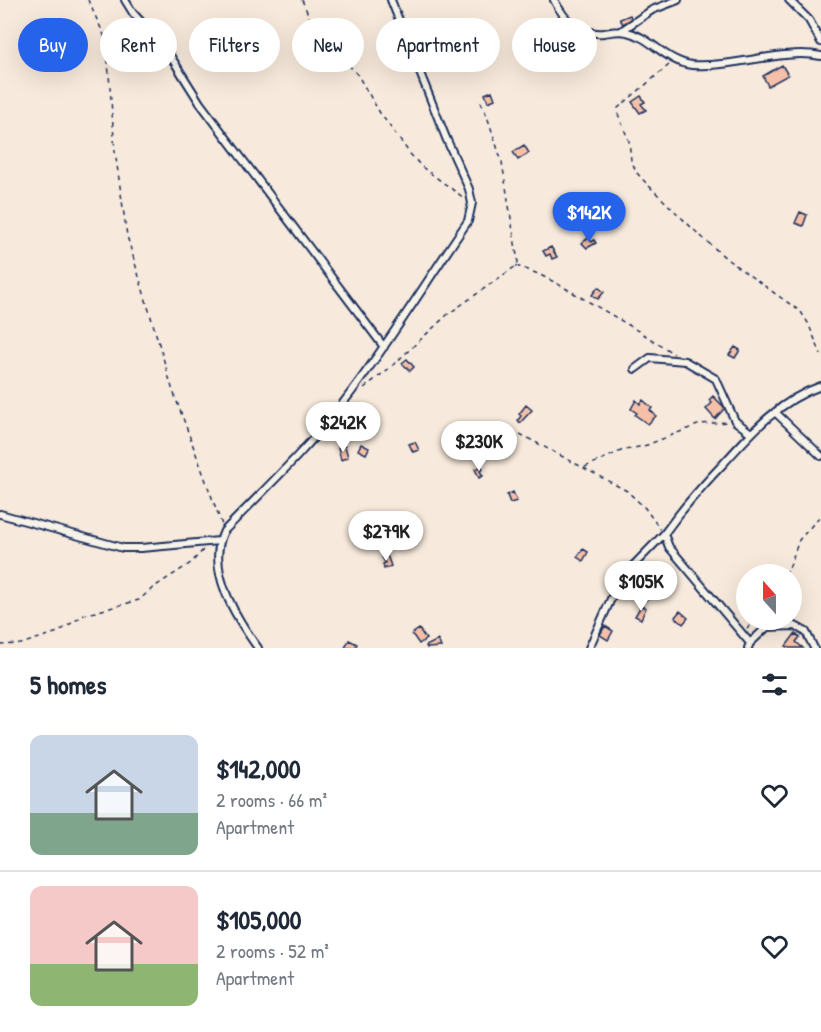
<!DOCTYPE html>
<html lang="en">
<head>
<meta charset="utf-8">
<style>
  :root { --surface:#fff; --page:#f6f6f7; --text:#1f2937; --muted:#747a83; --line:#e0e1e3; --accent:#2563eb }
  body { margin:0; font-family:"Patrick Hand",sans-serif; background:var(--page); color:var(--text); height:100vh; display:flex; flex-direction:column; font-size:22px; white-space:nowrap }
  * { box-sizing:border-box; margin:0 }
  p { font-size:20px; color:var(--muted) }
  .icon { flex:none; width:33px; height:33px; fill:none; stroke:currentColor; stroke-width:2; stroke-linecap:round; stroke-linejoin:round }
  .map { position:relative; height:648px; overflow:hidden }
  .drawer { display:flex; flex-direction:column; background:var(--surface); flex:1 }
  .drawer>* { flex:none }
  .banner { position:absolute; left:18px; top:18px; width:786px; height:54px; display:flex; gap:12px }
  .needle { width:39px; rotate:339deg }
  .buttons { position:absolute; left:736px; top:564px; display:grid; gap:12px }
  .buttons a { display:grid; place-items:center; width:66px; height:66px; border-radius:50%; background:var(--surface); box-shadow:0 6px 24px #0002; font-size:30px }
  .price { position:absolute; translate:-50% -51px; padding:0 14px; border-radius:21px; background:#fff; color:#222; font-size:20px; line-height:39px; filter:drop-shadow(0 2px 3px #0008) }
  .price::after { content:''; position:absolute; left:50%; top:36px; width:18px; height:14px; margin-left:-9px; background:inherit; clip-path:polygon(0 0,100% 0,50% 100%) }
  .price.active { background:var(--accent); color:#fff }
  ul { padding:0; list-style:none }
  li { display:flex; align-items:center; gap:18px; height:150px; padding:0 30px }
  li+li { border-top:2px solid var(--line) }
  li span { display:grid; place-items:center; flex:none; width:168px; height:120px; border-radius:12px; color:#555 }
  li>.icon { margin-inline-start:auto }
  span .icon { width:72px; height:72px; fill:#fffc; stroke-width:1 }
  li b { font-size:26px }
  h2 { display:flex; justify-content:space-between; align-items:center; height:72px; padding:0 30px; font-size:26px }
  .pill { padding:0 21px; border-radius:27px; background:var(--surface); box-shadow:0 6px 24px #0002; font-size:21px; line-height:54px }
  .pill.active { background:var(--accent); color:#fff }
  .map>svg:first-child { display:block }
</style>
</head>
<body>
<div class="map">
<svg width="821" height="648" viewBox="0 0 821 648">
  <rect width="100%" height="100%" fill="#f7e9db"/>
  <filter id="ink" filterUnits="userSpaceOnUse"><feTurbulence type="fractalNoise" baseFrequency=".0167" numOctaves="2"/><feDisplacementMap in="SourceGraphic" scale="12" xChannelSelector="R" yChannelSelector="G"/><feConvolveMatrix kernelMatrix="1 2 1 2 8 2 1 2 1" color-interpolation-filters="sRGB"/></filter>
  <g filter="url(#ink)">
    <path fill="#f5c0a7" stroke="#1b2f5e" stroke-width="1.5" d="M630,15l2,4 -9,5 -3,-5z
      M782,65l6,10 -20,11 -5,-10z
      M492,91l3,8 -7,3 -3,-8z
      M641,96l4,6 -4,2 5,6 -6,3 -8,-11z
      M524,145l5,8 -11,7 -5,-8z
      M800,212l7,3 -4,11 -8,-3z
      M588,238l4,4 2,-2 2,3 -9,5 -5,-5z
      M551,247l6,10 -5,2 -2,-5 -4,2 -3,-5z
      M598,287l6,5 -6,7 -6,-4z
      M735,347l5,3 -5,8 -6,-3z
      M407,359l7,8 -4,4 -8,-8z
      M713,396l12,12 -10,11 -9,-10 6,-6 -3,-3z
      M636,400l4,4 3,-4 9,8 -2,2 6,6 -8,8 -13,-9 2,-2 -6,-4z
      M526,405l6,5 -12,13 -2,-3 3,-4 -2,-2z
      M415,442l4,8 -6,2 -4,-8z
      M361,444l8,4 -3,6 -8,-4z
      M345,446l3,11 -7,3 -3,-12z
      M482,466l1,3 -3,2 3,5 -4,2 -4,-9z
      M513,492l4,9 -7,2 -3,-8z
      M583,549l5,3 -5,9 -6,-4z
      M387,555l4,11 -7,3 -1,-5 2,-1 -3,-6z
      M649,588l2,1 -5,11 -8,-3 3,-7 6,3z
      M641,606l5,2 -5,11 -6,-3z
      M680,611l8,7 -5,6 -8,-7z
      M605,626l8,5 -5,9 -8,-5z
      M419,629l7,10 -7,5 -7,-10z
      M795,634l5,3 -4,5 7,6h-14l-3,-2z
      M349,640l8,4 -2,4h-10z
      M438,640l3,7 -14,1 -1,-2z"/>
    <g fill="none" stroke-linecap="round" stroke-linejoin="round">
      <g stroke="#1b2f5e" stroke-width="10">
        <path id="street" d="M125,0l8,13 33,36 34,54 184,244
          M554,0c11,21 24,35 50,33 7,-1 15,-3 23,-1 24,5 39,30 65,33 42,3 91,-17 129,-9
          M789,0l20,20 12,22
          M621,31l31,-21 26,-10
          M635,369l15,-11 35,3 31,18 19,42 16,12
          M775,412l46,44
          M0,514l123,34h18l78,-7
          M750,643l17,-16 28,-1 11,6 8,16
          M258,648c-22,-30 -53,-79 -34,-117 40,-41 83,-82 119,-128 45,-58 83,-121 125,-182l4,-18 -3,-14 -23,-51 -55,-138
          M589,648l26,-58 9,-15 40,-41
          M748,648l2,-5 -64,-76 -17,-20 -5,-13c18,-25 38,-48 60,-71 28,-31 56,-63 97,-77"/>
      </g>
      <path stroke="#1b2f5e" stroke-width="1.5" stroke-dasharray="4.5 4.5" stroke-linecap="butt" d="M88,0l16,35 4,27 7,89 12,85 45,152 50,137
        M302,0l8,19 7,12 40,43 23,39 31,42 11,12 42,31
        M669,65l-51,43v6l11,27 2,19 6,13 9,10 48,47 34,30 73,52 7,11 13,31
        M516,266c28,8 50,23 75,37 28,16 56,33 83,51
        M364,388l28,-22 55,-51 69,-49 2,-4 -16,-100 -15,-46 -7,-16
        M520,434l107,57 18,17 15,21
        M585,467l36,-16 26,-6 53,-21 28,-2
        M784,574l5,-6 10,-28 22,-25
        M747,629l7,-9
        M0,645l21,-1 37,-12 26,-17 55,-15 15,-13 37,-24 12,-13"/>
      <use href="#street" stroke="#f7f3e8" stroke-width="6"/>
    </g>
  </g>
</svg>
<div class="buttons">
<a><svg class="needle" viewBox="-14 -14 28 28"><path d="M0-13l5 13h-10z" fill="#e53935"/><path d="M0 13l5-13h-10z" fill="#747a83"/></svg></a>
</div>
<b class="price active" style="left:589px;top:243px">$142K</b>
<b class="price" style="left:343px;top:453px">$242K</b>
<b class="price" style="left:479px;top:472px">$230K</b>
<b class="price" style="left:386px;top:562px">$279K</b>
<b class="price" style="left:641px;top:612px">$105K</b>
<div class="banner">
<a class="pill active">Buy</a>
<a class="pill">Rent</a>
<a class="pill">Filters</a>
<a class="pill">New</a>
<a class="pill">Apartment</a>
<a class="pill">House</a>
</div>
</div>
<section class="drawer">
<h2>5 homes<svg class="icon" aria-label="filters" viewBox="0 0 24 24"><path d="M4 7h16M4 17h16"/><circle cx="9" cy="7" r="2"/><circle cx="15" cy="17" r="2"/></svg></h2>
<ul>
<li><span style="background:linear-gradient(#c9d6e8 65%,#7fa58c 0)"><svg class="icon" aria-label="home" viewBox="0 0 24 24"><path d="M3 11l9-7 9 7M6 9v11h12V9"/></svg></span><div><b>$142,000</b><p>2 rooms · 66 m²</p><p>Apartment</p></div><svg class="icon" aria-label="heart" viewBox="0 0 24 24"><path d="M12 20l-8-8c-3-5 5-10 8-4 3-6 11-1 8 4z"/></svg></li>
<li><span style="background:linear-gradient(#f6c9c9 65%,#8fb573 0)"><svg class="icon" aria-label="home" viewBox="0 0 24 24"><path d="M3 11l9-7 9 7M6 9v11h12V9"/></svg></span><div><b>$105,000</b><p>2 rooms · 52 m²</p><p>Apartment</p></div><svg class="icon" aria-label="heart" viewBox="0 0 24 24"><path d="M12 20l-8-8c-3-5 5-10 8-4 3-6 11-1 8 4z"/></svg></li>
</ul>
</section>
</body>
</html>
